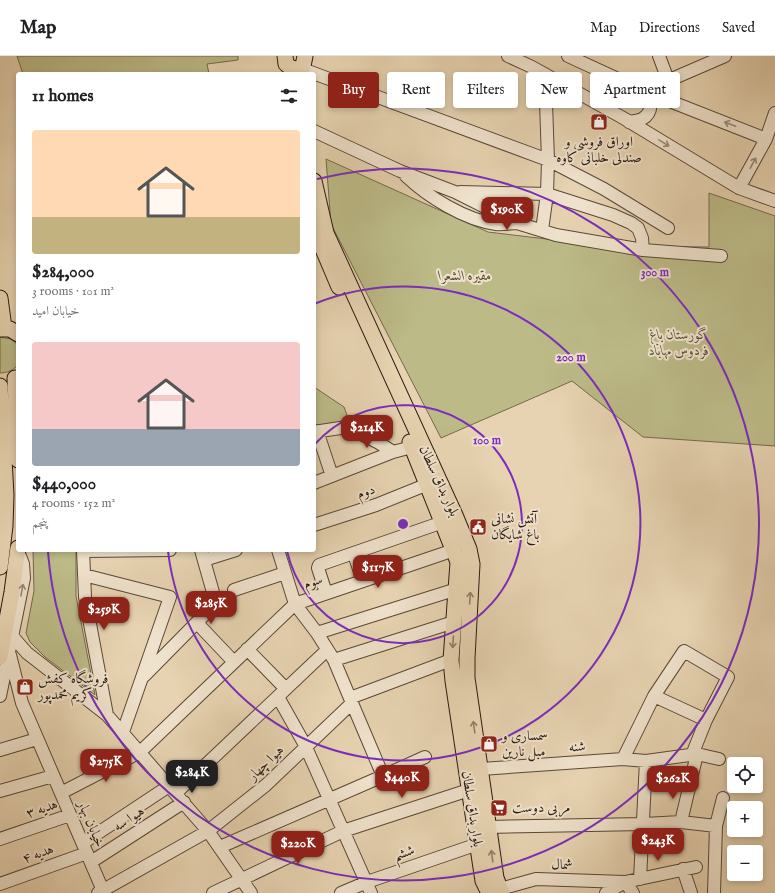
<!DOCTYPE html>
<html lang="en">
<head>
<meta charset="utf-8">
<style>
  :root { --surface:#fff; --page:#f2f2f2; --text:#202124; --muted:#757577; --line:#e0e0e0; --accent:#8f2418 }
  body { margin:0; font-family:"IM FELL English",Amiri,serif; background:var(--page); color:var(--text); height:100vh; display:flex; flex-direction:column; font-size:15px; white-space:nowrap }
  * { box-sizing:border-box; margin:0 }
  p { font-size:13px; color:var(--muted) }
  .icon { flex:none; width:22px; height:22px; fill:none; stroke:currentColor; stroke-width:2; stroke-linecap:round; stroke-linejoin:round }
  .map { position:relative; flex:1; overflow:hidden }
  .drawer { position:absolute; left:16px; top:16px; width:300px; height:480px; display:flex; flex-direction:column; background:var(--surface); border-radius:4px; box-shadow:0 2px 6px #0003 }
  .drawer>* { flex:none }
  .banner { position:absolute; left:328px; top:16px; width:380px; height:36px; display:flex; gap:8px }
  .tools { position:absolute; left:727px; top:701px; display:grid; gap:8px }
  .tools a { display:grid; place-items:center; width:36px; height:36px; border-radius:4px; background:var(--surface); box-shadow:0 2px 6px #0003; font-size:20px }
  .price { position:absolute; translate:-50% -34px; padding:0 9px; border-radius:8px; background:var(--accent); color:#fff; font-size:13px; line-height:26px; filter:drop-shadow(0 1px 2px #0008) }
  .price::after { content:''; position:absolute; left:50%; top:24px; width:12px; height:9px; margin-left:-6px; background:inherit; clip-path:polygon(0 0,100% 0,50% 100%) }
  .price.on { background:#222; color:#fff }
  ul { padding:0; list-style:none }
  li { display:grid; align-content:center; gap:8px; height:212px; padding:0 16px }
  li span { display:grid; place-items:center; height:124px; border-radius:4px; color:#555 }
  li>.icon { margin-inline-start:auto }
  span .icon { width:72px; height:72px; fill:#fffc; stroke-width:1 }
  li b { font-size:17px }
  h2 { display:flex; justify-content:space-between; align-items:center; height:48px; padding:0 16px; font-size:17px }
  .pill { padding:0 14px; border-radius:4px; background:var(--surface); box-shadow:0 2px 6px #0003; font-size:14px; line-height:36px }
  .pill.on { background:var(--accent); color:#fff }
  header { display:flex; align-items:center; gap:24px; box-sizing:border-box; height:56px; padding:0 20px; background:var(--surface); border-bottom:1px solid var(--line) }
  header strong { font-size:19px }
  nav { display:flex; gap:22px; margin-inline-start:auto; font-size:14px }
  .map>svg:first-child { display:block }
</style>
</head>
<body>
<header>
<strong>Map</strong>
<nav><a>Map</a><a>Directions</a><a>Saved</a></nav>
</header>
<div class="map">
<svg width="775" height="837" viewBox="0 0 775 837">
  <rect width="100%" height="100%" fill="#e7d3b1"/>
  <filter id="stains"><feTurbulence type="fractalNoise" baseFrequency=".005" numOctaves="4"/><feColorMatrix values="0 0 0 0 .2 0 0 0 0 .09 0 0 0 0 .02 0 0 0 .5 -.17"/></filter>
  <radialGradient id="worn" r=".72"><stop offset=".6" stop-color="#630" stop-opacity="0"/><stop offset="1" stop-color="#630" stop-opacity=".3"/></radialGradient>
  <path fill="#bcbb88" stroke="#736a4c" d="M17,0h221v4l-31,4 2,10h-186z
    M326,103l162,73 117,14 104,1v-54l66,23v230l-132,-9 -71,-56 -131,57 -110,-214z
    M0,281l11,2 7,6v20c-5,5 -10,8 -18,8z
    M314,331l30,20 3,8 -3,8 -30,5z
    M33,494h43v46l19,99 -50,-38 -15,-15 -4,-9 8,-42z"/>
  <g fill="none" stroke-linecap="round" stroke-linejoin="round">
    <g stroke="#594838" stroke-width="14">
      <path id="minor" d="M508,0l24,11 93,52 114,69 36,13
        M568,0l76,35 122,48
        M659,0l9,24
        M305,14l243,90 56,29 64,39
        M629,66c4,-1 9,-1 13,-3 11,-6 11,-21 2,-28l81,-35
        M314,75l86,40 55,21 62,31 39,12 87,15 78,6
        M406,120c22,21 59,44 90,48 6,1 15,-1 21,-1
        M739,132l27,-49 9,-26
        M460,136l87,2 66,21 18,8 7,5 4,10 1,12
        M542,174l5,-36 1,-34 -3,-86
        M317,375l15,45
        M314,376l33,-5 32,16 14,9 19,-5
        M314,427l79,-31
        M314,469l62,-20 52,-21
        M83,494l2,47 22,118
        M83,495l87,-1
        M354,498l9,27
        M204,504l32,-10
        M84,519l86,22 -47,135
        M234,534l51,-17
        M326,537l-8,-25 1,-3 124,-43
        M197,567l37,39
        M317,577l140,-44
        M13,581l14,16 80,62 101,116 43,62
        M247,593l39,40
        M10,599l12,48 82,190
        M334,604l120,-38
        M144,620l72,-73 -15,-53
        M0,640l24,-118 -1,-14 -5,-13
        M654,640l30,-45 44,26 -22,43
        M278,641l27,48 66,148
        M350,642l101,-38
        M0,694l37,-11
        M697,698l22,5
        M623,703l31,-63 52,24 -14,35
        M481,713l142,-10 23,2 51,-7 -16,68 -37,2 -156,3
        M383,720l42,-19
        M0,735l53,-15
        M61,737l79,-41 155,-148 159,-54
        M176,737l151,-143
        M681,766l35,4
        M0,783l70,-24
        M83,787l86,-57
        M220,791l163,-71 -31,-73
        M91,806l93,-60
        M683,813l8,24
        M640,823l6,-118
        M0,828l87,-31
        M500,833l36,-10 89,3 71,-15
        M98,837l110,-62 58,-46 86,-82 -18,-43 -17,-27 -22,-29 -17,-54
        M213,837l130,-62 126,-41
        M341,837l26,-11 111,-38
        M606,837l19,-11 8,11
        M714,837l2,-67 7,-28"/>
    </g>
    <g stroke="#2a1910" stroke-width="17">
      <path id="major" d="M285,0l1,8 8,6 9,-4 2,-10
        M314,125l12,52 129,282 14,34 3,15 -5,94v20l29,200 6,15
        M314,172l25,59
        M0,242l4,30
        M0,273h10l8,5
        M15,322l3,82
        M0,330l6,109 -1,31 -5,41
        M410,386l48,120 -7,98 2,21 30,200 6,12
        M0,601l12,-65 6,-44"/>
    </g>
    <use href="#minor" stroke="#efe2cc" stroke-width="12"/>
    <use href="#major" stroke="#e7d3b1" stroke-width="15"/>
  </g>
  <defs><path id="oneway-shaft" d="M-6 0H5M1.5-3L5.5 0L1.5 3" fill="none" stroke-width="1.6" stroke-linecap="round" stroke-linejoin="round"/></defs>
  <g stroke="#968877">
    <use href="#oneway-shaft" transform="translate(730 68) rotate(-159)"/>
    <use href="#oneway-shaft" transform="translate(664 87) rotate(31)"/>
    <use href="#oneway-shaft" transform="translate(753 107) rotate(-62)"/>
    <use href="#oneway-shaft" transform="translate(22 534) rotate(-80)"/>
  </g>
  <g stroke="#927f69">
    <use href="#oneway-shaft" transform="translate(470 542) rotate(-86)"/>
    <use href="#oneway-shaft" transform="translate(453 586) rotate(94)"/>
    <use href="#oneway-shaft" transform="translate(474 671) rotate(-98)"/>
    <use href="#oneway-shaft" transform="translate(492 800) rotate(-98)"/>
  </g>
  <g fill="none" stroke="#7b2cbf" stroke-width="2">
    <path d="M315 388A119 119 0 1 1 287 495"/>
    <path d="M314 248A237 237 0 1 1 168 495"/>
    <path d="M317 123A356 356 0 1 1 48 496"/>
  </g>
  <defs>
    <g id="shop-square" transform="scale(0.9)"><rect x="-9" y="-9" width="18" height="18" rx="4" fill="#8f2418" stroke="#efe2cc"/><path d="M-5-2.5h2.3a2.7 3.5 0 0 1 5.4 0H5L5.5 6h-11ZM-1.5-2.5h3a1.5 2.3 0 0 0-3 0Z" fill="#fff"/></g>
    <g id="civic-square" transform="scale(0.9)"><rect x="-9" y="-9" width="18" height="18" rx="4" fill="#8f2418" stroke="#efe2cc"/><path d="M-.6-6.5H3V-4.5H.6V-3L4-1V1h2V6H-6V1h2V-1L-.6-3ZM-1.2 2.5V6h2.4V2.5Z" fill="#fff"/></g>
    <g id="supermarket-square" transform="scale(0.9)"><rect x="-9" y="-9" width="18" height="18" rx="4" fill="#8f2418" stroke="#efe2cc"/><path d="M-6-5.5h2.5l.6 2H6L4.5 2H-2.5L-4.4-4H-6ZM-1.5 3.2a1.3 1.3 0 1 0 .1 0ZM3 3.2a1.3 1.3 0 1 0 .1 0Z" fill="#fff"/></g>
  </defs>
  <g fill-rule="evenodd">
    <use href="#shop-square" x="599" y="66"/>
    <use href="#civic-square" x="478" y="471"/>
    <use href="#shop-square" x="25" y="631"/>
    <use href="#shop-square" x="489" y="688"/>
    <use href="#supermarket-square" x="499" y="752"/>
  </g>
  <g text-anchor="middle" dominant-baseline="central" stroke-width="4" stroke-linejoin="round" paint-order="stroke">
    <g font-size="14" fill="#2a1910" stroke="#efe2cc" text-anchor="start">
      <text x="599" y="86" text-anchor="middle">اوراق فروشی و<tspan x="599" dy="16">صندلی خلبانی کاوه</tspan></text>
      <text x="491" y="463">آتش نشانی<tspan x="491" dy="16">باغ شایگان</tspan></text>
      <text x="38" y="623">فروشگاه کفش<tspan x="38" dy="16">کریم محمدپور</tspan></text>
      <text x="502" y="680">سمساری و<tspan x="502" dy="16">مبل نارین</tspan></text>
      <text x="512" y="752">مربی دوست</text>
    </g>
    <g font-size="14" font-style="italic" fill="#564a34" stroke="#efe2cc">
      <text x="465" y="220">مقیره الشعرا</text>
      <text x="679" y="279">گورستان باغ<tspan x="679" dy="16">فردوس مهاباد</tspan></text>
    </g>
    <g font-size="14" fill="#2a1910" stroke="#efe2cc">
      <text transform="translate(439 425) rotate(65)">بلوار بداق سلطان</text>
      <text transform="translate(366 436) rotate(-19)">دوم</text>
      <text transform="translate(313 526) rotate(-18)">سوم</text>
      <text transform="translate(577 691) rotate(-4)">شنه</text>
      <text transform="translate(266 707) rotate(-44)">هیوا چهار</text>
      <text transform="translate(42 753) rotate(-19)">هدیه ۳</text>
      <text transform="translate(472 753) rotate(81)">بلوار بداق سلطان</text>
      <text transform="translate(129 763) rotate(-33)">هیوا سه</text>
      <text transform="translate(91 768) rotate(67)">خیابان بهار</text>
      <text transform="translate(404 797) rotate(-19)">ششم</text>
      <text transform="translate(38 798) rotate(-20)">هدیه ۴</text>
      <text transform="translate(562 809) rotate(1)">شمال</text>
    </g>
  </g>
  <circle cx="403" cy="468" r="6" fill="#7b2cbf" stroke="#efe2cc" stroke-width="2"/>
  <g font-size="12" text-anchor="middle" font-weight="bold" fill="#7b2cbf" stroke="#efe2cc" stroke-width="4" stroke-linejoin="round" paint-order="stroke">
    <text x="655" y="220">300 m</text>
    <text x="571" y="305">200 m</text>
    <text x="487" y="388">100 m</text>
  </g>
  <rect width="100%" height="100%" filter="url(#stains)"/>
  <rect width="100%" height="100%" fill="url(#worn)"/>
</svg>
<div class="tools">
<a><svg class="icon" aria-label="locate" viewBox="0 0 24 24"><circle cx="12" cy="12" r="6"/><path d="M12 2v4M12 18v4M2 12h4M18 12h4"/></svg></a>
<a>+</a>
<a>−</a>
</div>
<b class="price" style="left:507px;top:175px">$190K</b>
<b class="price" style="left:367px;top:393px">$214K</b>
<b class="price" style="left:378px;top:533px">$117K</b>
<b class="price" style="left:211px;top:569px">$285K</b>
<b class="price" style="left:104px;top:575px">$259K</b>
<b class="price" style="left:106px;top:727px">$275K</b>
<b class="price on" style="left:192px;top:738px">$284K</b>
<b class="price" style="left:402px;top:743px">$440K</b>
<b class="price" style="left:673px;top:744px">$262K</b>
<b class="price" style="left:658px;top:806px">$243K</b>
<b class="price" style="left:298px;top:809px">$220K</b>
<div class="banner">
<a class="pill on">Buy</a>
<a class="pill">Rent</a>
<a class="pill">Filters</a>
<a class="pill">New</a>
<a class="pill">Apartment</a>
</div>
<section class="drawer">
<h2>11 homes<svg class="icon" aria-label="filters" viewBox="0 0 24 24"><path d="M4 7h16M4 17h16"/><circle cx="9" cy="7" r="2"/><circle cx="15" cy="17" r="2"/></svg></h2>
<ul>
<li><span style="background:linear-gradient(#ffd9b3 70%,#c2b280 0)"><svg class="icon" aria-label="home" viewBox="0 0 24 24"><path d="M3 11l9-7 9 7M6 9v11h12V9"/></svg></span><div><b>$284,000</b><p>3 rooms · 101 m²</p><p>خیابان امید</p></div></li>
<li><span style="background:linear-gradient(#f6c9c9 70%,#9aa5b1 0)"><svg class="icon" aria-label="home" viewBox="0 0 24 24"><path d="M3 11l9-7 9 7M6 9v11h12V9"/></svg></span><div><b>$440,000</b><p>4 rooms · 152 m²</p><p>پنجم</p></div></li>
</ul>
</section>
</div>
</body>
</html>
